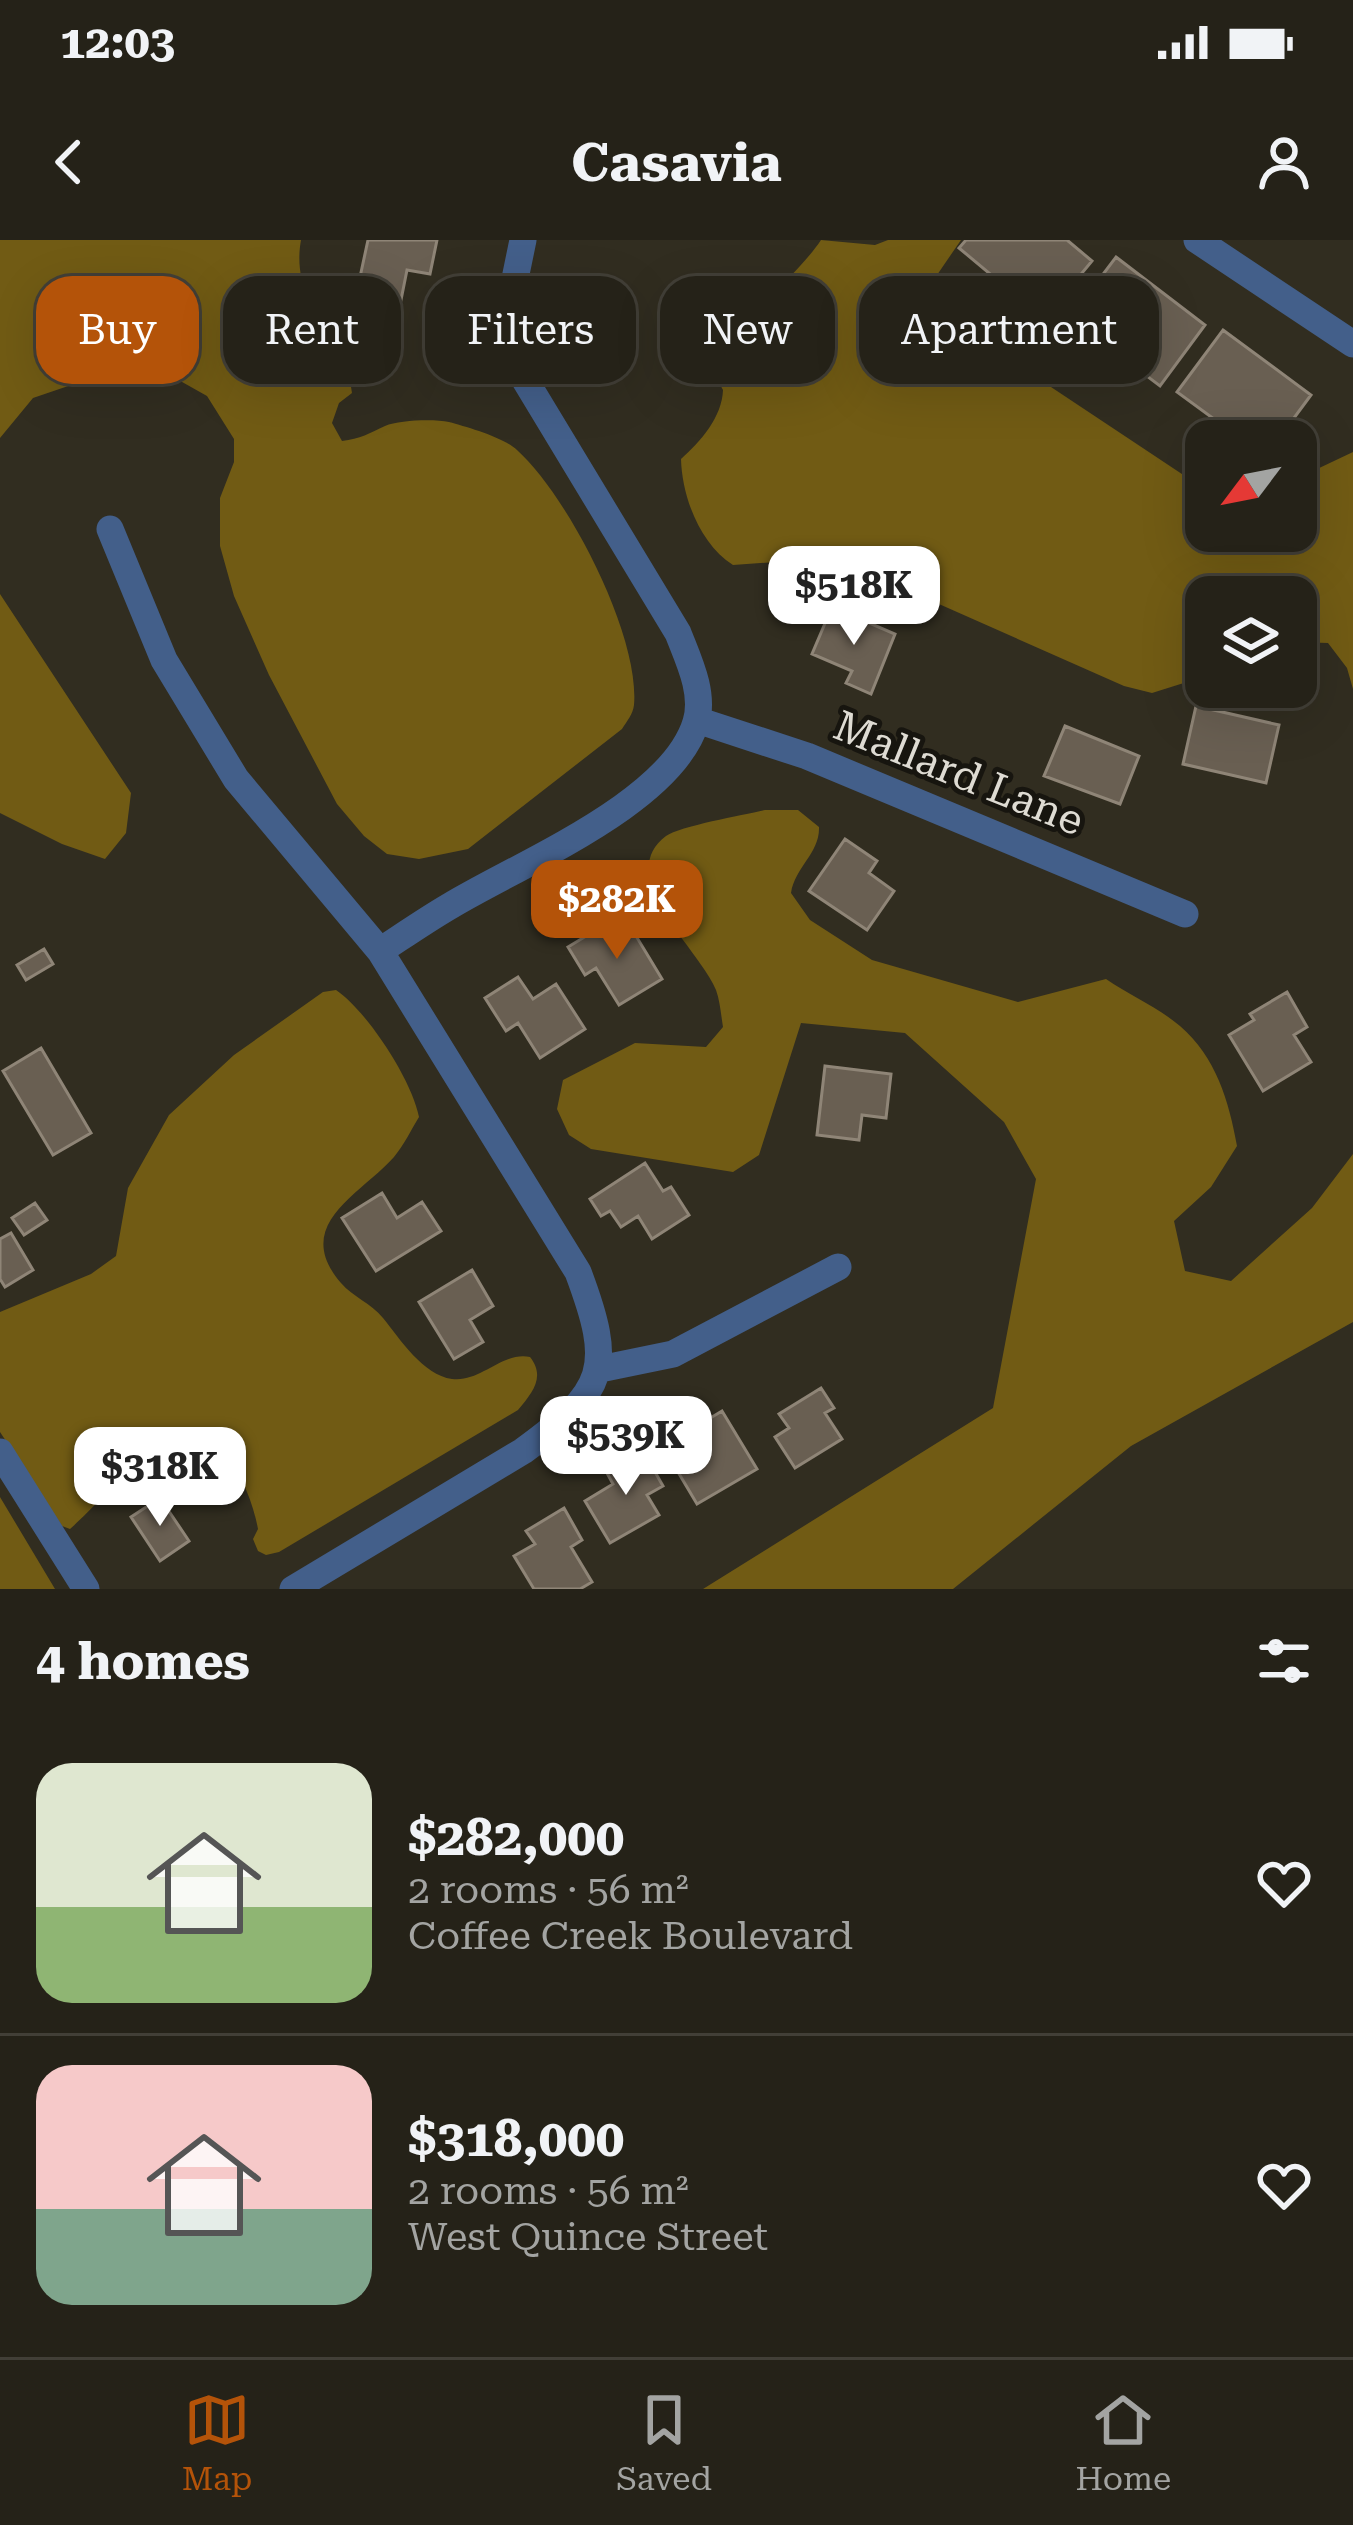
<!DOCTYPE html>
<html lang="en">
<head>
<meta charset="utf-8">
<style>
  :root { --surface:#252218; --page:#2d2a21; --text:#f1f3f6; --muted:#a3a4a2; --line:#423f37; --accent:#b45309 }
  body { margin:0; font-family:"Roboto Serif",serif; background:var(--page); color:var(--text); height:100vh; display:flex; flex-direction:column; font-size:45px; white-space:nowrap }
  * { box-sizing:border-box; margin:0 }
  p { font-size:39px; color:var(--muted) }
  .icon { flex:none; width:66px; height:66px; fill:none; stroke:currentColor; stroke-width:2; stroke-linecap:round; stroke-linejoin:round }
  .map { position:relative; height:1349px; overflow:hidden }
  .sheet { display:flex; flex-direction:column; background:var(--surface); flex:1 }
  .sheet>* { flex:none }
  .top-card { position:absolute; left:36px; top:36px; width:1281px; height:108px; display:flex; gap:24px }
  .needle { width:78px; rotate:238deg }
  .buttons { position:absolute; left:1185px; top:180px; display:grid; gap:24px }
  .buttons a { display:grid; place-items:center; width:132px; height:132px; border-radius:24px; background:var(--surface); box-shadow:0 12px 48px #0002,0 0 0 3px var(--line); font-size:60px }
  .price { position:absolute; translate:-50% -102px; padding:0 27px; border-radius:24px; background:#fff; color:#222; font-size:39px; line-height:78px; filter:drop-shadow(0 3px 6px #0008) }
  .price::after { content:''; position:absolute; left:50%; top:72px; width:36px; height:27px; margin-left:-18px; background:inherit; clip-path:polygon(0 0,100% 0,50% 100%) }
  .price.on { background:var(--accent); color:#fff }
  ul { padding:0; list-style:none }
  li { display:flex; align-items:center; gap:36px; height:300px; padding:0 36px }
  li+li { border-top:3px solid var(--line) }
  li span { display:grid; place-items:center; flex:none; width:336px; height:240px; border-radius:36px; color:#555 }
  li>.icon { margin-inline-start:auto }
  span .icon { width:144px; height:144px; fill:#fffc; stroke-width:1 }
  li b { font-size:51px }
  h2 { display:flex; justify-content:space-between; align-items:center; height:144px; padding:0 36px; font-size:51px }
  .pill { padding:0 42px; border-radius:36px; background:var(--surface); box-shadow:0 12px 48px #0002,0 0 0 3px var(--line); font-size:42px; line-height:108px }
  .pill.on { background:var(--accent); color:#fff }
  .status { display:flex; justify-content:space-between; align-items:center; height:84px; padding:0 60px; background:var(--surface); direction:ltr }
  .status svg { height:33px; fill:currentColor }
  header { display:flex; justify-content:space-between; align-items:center; height:156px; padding:0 36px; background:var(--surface); font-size:54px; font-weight:700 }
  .tabs { display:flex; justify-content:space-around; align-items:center; height:168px; border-top:3px solid var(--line); background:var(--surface); font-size:33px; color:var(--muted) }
  .tabs a { display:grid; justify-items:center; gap:6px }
  .tabs .on { color:var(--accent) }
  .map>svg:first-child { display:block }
</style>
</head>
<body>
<div class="status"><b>12:03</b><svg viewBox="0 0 49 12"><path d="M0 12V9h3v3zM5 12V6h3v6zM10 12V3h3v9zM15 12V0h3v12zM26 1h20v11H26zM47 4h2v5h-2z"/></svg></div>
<header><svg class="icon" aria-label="back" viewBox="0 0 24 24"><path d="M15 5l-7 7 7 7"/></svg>Casavia<svg class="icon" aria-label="person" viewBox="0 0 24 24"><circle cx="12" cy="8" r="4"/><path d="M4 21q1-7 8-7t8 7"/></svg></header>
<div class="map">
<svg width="1353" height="1349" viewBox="0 0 1353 1349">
  <rect width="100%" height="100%" fill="#312d20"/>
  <path fill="#715b14" d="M0,0h301c-12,68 45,89 51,153l-13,10 -7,20 10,18c18,-2 28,-8 43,-15 14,-6 49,-7 64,-4 18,5 54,15 68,28 51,46 123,185 117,255 -1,9 -7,16 -12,24l-154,120 -49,10 -32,-5 -23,-18 -27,-32 -68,-129 -35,-79 -14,-50v-48l14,-36v-23l-27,-43 -32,-18 -48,-12 -94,32 -33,40z
    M821,0l54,5 13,-5h73l-37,54 14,18 268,178v41h90v-52l57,-27v237l-6,-21 -19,-25 -32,-1v-45h-90v79l-54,17 -28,-7 -289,-128 -102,7c-33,-21 -51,-68 -52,-106 20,-18 41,-42 42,-69l-42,-77c11,4 24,10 37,9 33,-2 85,-55 103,-82z
    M0,354l131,199 -5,40 -21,26 -43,-15 -62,-31z
    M765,570h33l21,17c1,26 -24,40 -28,66l19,27 62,40 146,42 88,-23c23,16 53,29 74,47 36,31 49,75 57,120l-26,41 -37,34 11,50 46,10 81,-73 41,-54v168l-222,124 -178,143h-250l290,-181 43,-229 -32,-57 -99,-89 -104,-10 -42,132 -26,17 -142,-23 -22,-14 -12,-26 6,-29 72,-37 71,4 17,-20c-2,-12 -3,-26 -7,-37 -15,-39 -104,-114 -50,-154 14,-10 78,-21 99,-26z
    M336,750c31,21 76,90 83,127 -8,13 -15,28 -25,40 -34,38 -103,68 -53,126 12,14 30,20 42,35 17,21 40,57 69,61 28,4 51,-28 78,-22 16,20 2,36 -12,53l-239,142 -13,3 -8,-4 -5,-12 5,-10c-6,-32 -20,-60 -38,-87 -65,-16 -108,51 -150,87l-8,-3 -62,-94v-120l91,-38 25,-18 12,-68 41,-73 65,-60 89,-63z
    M0,1257l55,92h-55z"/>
  <path fill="#695f52" stroke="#8f8577" stroke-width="3" d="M368,0h69l-7,34 -23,-4 -6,30 -44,-9z
    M966,0h101l25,21 -48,58 -85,-71z
    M1116,17l89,68 -45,61 -90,-68z
    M1223,90l88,65 -34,46h-33l-67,-49z
    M832,367l63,27 -24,60 -25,-11 6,-12 -40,-17z
    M1196,466l83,19 -13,58 -83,-19z
    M1065,486l74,30 -19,48 -76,-28z
    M845,599l32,22 -8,12 25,18 -27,39 -58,-39z
    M606,684l7,13 17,-11 32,53 -43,26 -23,-37 -11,7 -17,-28z
    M44,709l9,15 -27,16 -9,-15z
    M518,737l15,22 23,-15 29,45 -45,29 -22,-35 -12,8 -21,-33z
    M1287,752l20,35 -13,8 17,27 -48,29 -34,-56 25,-15 -4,-6z
    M41,808l50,85 -38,22 -50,-84z
    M825,826l66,8 -5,44 -24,-3 -3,25 -42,-5z
    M645,923l18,28 8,-4 18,28 -37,24 -14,-23 -17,11 -11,-16 -9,5 -11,-17z
    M382,953l15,25 25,-16 19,29 -65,40 -34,-53z
    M35,963l12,17 -23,15 -12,-17z
    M11,993l22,37 -28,17 -5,-8v-40z
    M472,1030l21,36 -23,14 13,22 -29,17 -35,-57z
    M821,1148l13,20 -9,5 17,26 -47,29 -20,-31 14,-9 -10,-14z
    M722,1171l35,58 -60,35 -19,-32 14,-8 -7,-12 11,-6 -9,-14z
    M643,1211l20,35 -16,9 12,20 -49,28 -25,-42 28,-17 -6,-11z
    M160,1258l29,43 -29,20 -29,-44z
    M564,1268l18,32 -11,7 21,35 -12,7h-46l-20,-33 21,-12 -9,-13z"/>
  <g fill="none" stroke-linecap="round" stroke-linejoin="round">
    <path stroke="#435f8a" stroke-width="27" d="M1197,0l156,104
      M110,289l54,131 72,119 144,172
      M697,480l110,36 378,158
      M600,1129l73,-15 165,-87
      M0,1212l86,137
      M293,1349l230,-138c84,-61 91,-83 55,-179l-198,-321c23,-15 46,-31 70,-45 69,-42 222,-103 246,-184 9,-29 -8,-63 -18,-89l-176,-291 21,-102"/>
  </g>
  <g text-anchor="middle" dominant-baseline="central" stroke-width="10" stroke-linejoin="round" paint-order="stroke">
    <g font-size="42" fill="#dedbd3" stroke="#17150f">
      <text transform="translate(959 533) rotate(22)">Mallard Lane</text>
    </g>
  </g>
</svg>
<div class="buttons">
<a><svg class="needle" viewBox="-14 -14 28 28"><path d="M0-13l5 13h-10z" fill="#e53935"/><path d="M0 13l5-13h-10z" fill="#a3a4a2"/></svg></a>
<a><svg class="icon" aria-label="layers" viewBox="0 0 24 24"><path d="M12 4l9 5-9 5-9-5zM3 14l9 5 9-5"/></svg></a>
</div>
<b class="price" style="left:854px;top:408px">$518K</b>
<b class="price on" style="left:617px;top:722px">$282K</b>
<b class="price" style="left:626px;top:1258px">$539K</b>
<b class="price" style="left:160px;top:1289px">$318K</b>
<div class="top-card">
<a class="pill on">Buy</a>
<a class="pill">Rent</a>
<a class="pill">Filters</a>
<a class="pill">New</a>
<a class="pill">Apartment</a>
</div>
</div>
<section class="sheet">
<h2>4 homes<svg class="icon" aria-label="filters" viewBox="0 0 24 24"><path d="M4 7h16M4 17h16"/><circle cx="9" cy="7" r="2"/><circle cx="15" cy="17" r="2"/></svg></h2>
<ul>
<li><span style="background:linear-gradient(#dfe7d0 60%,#8fb573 0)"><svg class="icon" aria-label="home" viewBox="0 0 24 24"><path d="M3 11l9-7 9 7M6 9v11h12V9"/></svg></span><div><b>$282,000</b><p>2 rooms · 56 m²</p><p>Coffee Creek Boulevard</p></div><svg class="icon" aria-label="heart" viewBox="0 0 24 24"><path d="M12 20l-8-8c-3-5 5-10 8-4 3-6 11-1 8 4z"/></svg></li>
<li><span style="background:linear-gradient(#f6c9c9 60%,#7fa58c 0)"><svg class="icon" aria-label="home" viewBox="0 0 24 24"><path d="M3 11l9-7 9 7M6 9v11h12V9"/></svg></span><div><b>$318,000</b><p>2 rooms · 56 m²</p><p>West Quince Street</p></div><svg class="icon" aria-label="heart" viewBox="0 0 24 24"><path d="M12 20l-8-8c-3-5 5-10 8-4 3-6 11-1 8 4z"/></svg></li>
</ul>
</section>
<nav class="tabs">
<a class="on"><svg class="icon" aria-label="map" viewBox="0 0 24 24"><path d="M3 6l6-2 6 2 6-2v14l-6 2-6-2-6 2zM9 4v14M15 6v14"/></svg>Map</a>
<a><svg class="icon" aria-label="saved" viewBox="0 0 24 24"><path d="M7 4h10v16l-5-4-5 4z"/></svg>Saved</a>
<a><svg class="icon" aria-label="home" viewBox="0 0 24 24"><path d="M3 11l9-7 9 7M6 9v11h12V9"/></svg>Home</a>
</nav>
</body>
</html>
